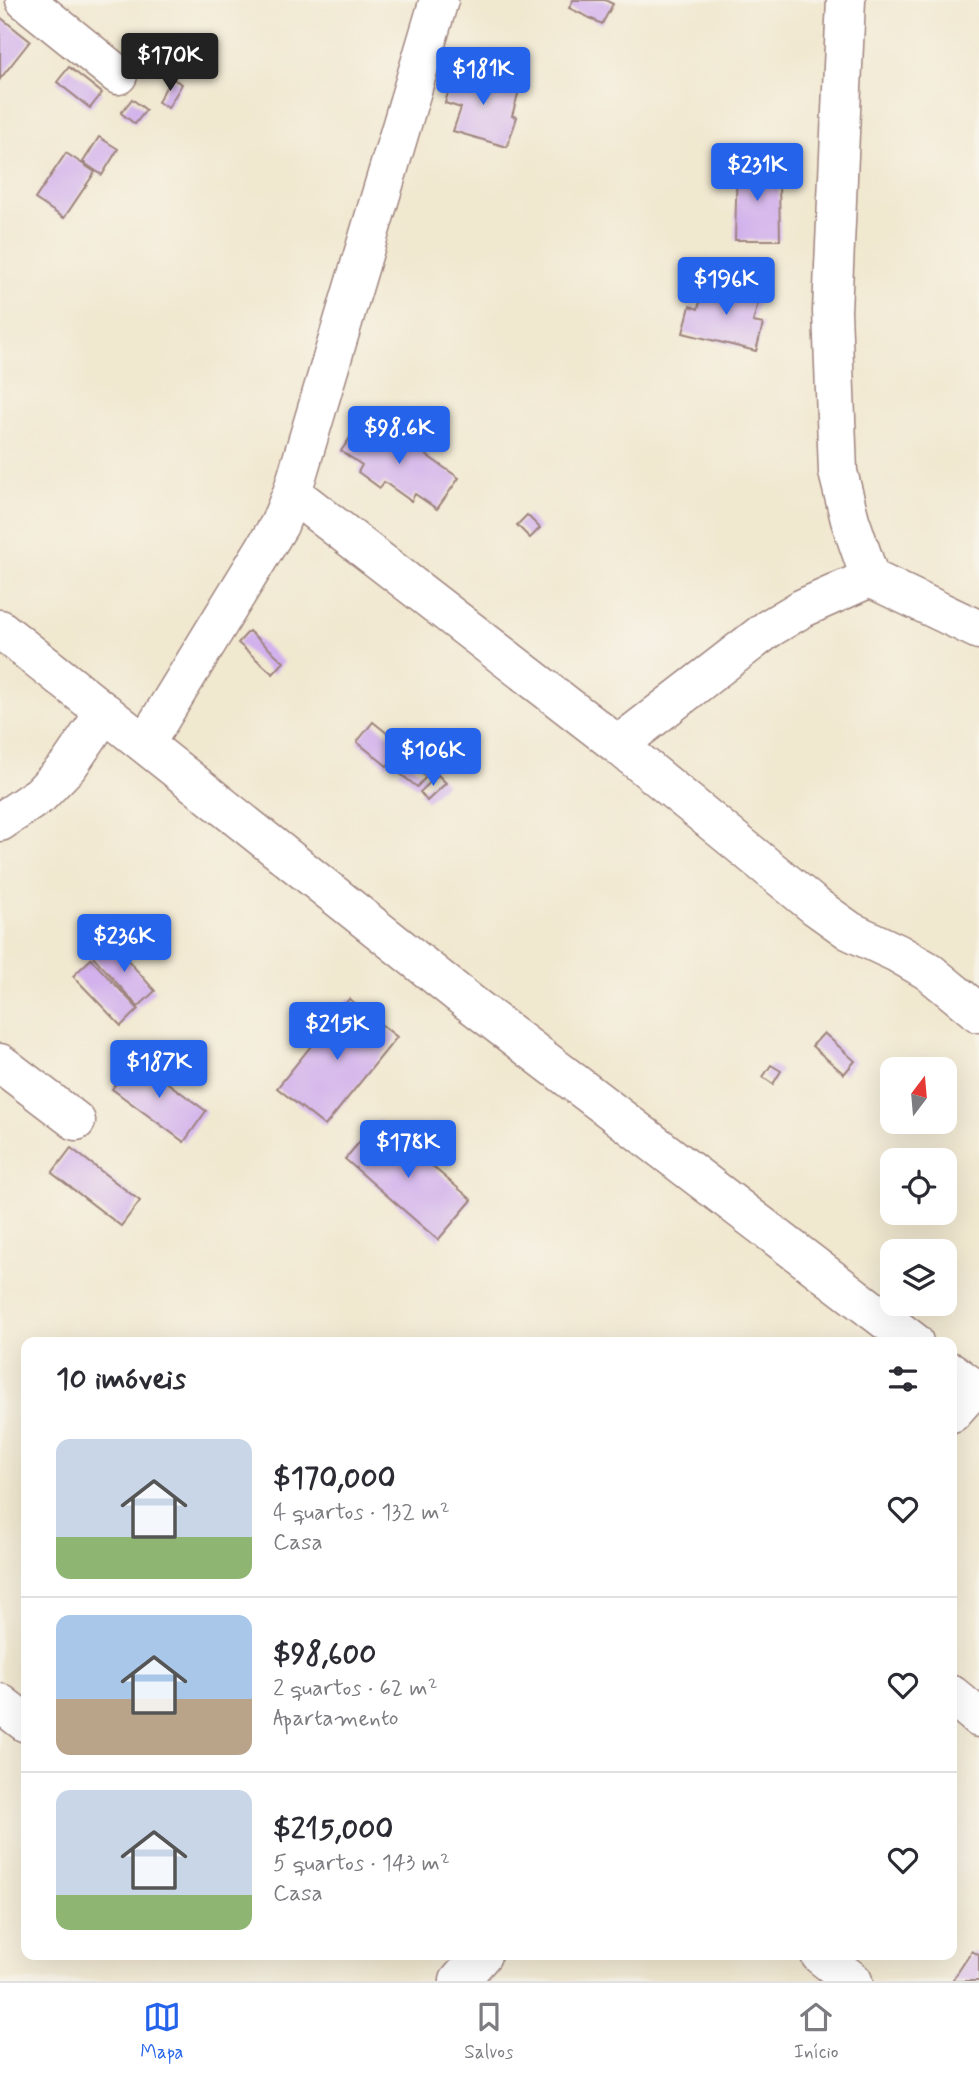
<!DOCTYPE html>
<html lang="pt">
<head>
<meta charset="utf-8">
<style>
  :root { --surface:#fff; --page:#f2f2f3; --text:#2b2b33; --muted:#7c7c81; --line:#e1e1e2; --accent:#2563eb }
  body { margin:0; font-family:Mynerve,sans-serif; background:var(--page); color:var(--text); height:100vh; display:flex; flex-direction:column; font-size:26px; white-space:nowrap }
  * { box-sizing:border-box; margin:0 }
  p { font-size:23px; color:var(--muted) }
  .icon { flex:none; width:38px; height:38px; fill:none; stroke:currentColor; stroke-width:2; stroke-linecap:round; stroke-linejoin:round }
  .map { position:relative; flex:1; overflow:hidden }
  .side { position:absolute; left:21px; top:1337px; width:936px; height:623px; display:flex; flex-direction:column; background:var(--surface); border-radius:14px; box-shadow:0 7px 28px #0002 }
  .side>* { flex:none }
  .needle { width:46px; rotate:16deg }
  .controls { position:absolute; left:880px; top:1057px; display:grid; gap:14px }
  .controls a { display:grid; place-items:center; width:77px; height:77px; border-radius:14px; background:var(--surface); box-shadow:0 7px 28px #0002; font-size:35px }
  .price { position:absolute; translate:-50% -60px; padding:0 16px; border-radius:7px; background:var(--accent); color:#fff; font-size:23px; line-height:46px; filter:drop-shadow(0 2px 4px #0008) }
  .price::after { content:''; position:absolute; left:50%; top:42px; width:21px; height:16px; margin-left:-10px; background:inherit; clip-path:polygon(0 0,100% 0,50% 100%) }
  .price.active { background:#222; color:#fff }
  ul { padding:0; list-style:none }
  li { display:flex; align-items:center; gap:21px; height:175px; padding:0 35px }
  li+li { border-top:2px solid var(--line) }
  li span { display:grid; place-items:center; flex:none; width:196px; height:140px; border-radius:14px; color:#555 }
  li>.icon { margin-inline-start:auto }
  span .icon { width:84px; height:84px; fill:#fffc; stroke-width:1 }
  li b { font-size:30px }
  h2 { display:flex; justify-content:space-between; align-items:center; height:84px; padding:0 35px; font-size:30px }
  .menu { display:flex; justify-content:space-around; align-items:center; height:98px; border-top:2px solid var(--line); background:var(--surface); font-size:19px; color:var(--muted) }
  .menu a { display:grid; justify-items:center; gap:4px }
  .menu .active { color:var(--accent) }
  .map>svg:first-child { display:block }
</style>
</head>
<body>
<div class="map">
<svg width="979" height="1981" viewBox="0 0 979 1981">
  <rect width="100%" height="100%" fill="#f7f3e8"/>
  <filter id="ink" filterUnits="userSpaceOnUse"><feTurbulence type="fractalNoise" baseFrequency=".0143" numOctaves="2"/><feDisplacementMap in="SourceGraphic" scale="14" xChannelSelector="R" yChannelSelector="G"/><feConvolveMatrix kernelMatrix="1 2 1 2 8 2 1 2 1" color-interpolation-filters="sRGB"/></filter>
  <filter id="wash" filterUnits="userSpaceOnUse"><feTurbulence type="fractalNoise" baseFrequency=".00686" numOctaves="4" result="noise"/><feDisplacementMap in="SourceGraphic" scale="28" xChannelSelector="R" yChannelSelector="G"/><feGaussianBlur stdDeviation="1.57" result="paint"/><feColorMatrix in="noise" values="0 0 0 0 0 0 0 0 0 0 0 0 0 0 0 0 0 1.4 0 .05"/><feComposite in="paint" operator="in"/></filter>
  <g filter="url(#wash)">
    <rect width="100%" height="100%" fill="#f1e8d0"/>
    <g id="blocks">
      <path fill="#d2b1ec" d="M573,0h32l8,4 -11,20 -33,-16z
        M0,17l30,24 -30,38z
        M69,67l33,26 -12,15 -33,-26z
        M455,69l65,18 -8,29 5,1 -10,30 -54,-16 8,-23 -16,-5z
        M171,78l11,6 -14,24 -10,-6z
        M132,99l14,11 -11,14 -14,-11z
        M99,137l19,12 -16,26 -19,-13z
        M66,153l29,19 -31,46 -29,-19z
        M737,162h33v19h9l1,59h-45z
        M706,280l54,15 -7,27 10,2 -7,27 -73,-18 7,-27 8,3z
        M361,422l21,15 4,-4 15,10 2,-4 56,39 -22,31 -22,-15 -4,7 -27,-19 -4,6 -22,-16 4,-7 -21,-14z
        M527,515l13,13 -10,10 -13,-13z
        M249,631l35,31 -11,12 -35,-31z
        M373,722l30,24 -16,20 -30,-24z
        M407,761l19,16 -9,10 -19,-15z
        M438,775l8,8 -19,18 -7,-9z
        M111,941l44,50 -17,16 -45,-51z
        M91,959l47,50 -17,17 -48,-50z
        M349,999l48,38 -72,89 -48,-38z
        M824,1033l31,28 -11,13 -32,-28z
        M135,1059l71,52 -22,31 -72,-53z
        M771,1065l10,6 -8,13 -10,-7z
        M378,1120l94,80 -34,40 -93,-81z
        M71,1148l69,53 -19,25 -69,-53z
        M972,1951l7,4v26h-27z"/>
    </g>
  </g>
  <g filter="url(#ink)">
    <use href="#blocks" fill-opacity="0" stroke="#9e847e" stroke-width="2"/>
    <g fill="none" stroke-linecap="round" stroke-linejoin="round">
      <g stroke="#9e847e" stroke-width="41">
        <path id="minor" d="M25,0l93,75
          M846,0l-14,311 6,161 12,48 20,58 109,52
          M292,493l326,252 197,161 35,25 47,22 31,18 51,42
          M0,629l470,374 444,339
          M145,744l134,-219 13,-32 147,-493
          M618,745l150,-116 35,-21 67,-30
          M0,822l40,-27 29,-30 36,-53
          M0,1063l76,58
          M952,1372l27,20
          M952,1413l22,-25
          M952,1695l27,23
          M0,1703l26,20
          M820,1955l33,26
          M459,1981l23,-26"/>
      </g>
      <use href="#minor" stroke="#fff" stroke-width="38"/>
    </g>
  </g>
</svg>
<div class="controls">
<a><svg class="needle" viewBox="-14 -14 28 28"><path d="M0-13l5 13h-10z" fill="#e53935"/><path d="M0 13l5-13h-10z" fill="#7c7c81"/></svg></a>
<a><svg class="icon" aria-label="locate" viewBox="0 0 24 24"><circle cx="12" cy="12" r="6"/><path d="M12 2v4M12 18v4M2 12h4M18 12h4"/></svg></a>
<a><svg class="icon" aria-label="layers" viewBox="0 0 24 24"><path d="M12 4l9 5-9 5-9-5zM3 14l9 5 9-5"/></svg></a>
</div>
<b class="price active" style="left:170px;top:93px">$170K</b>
<b class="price" style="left:483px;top:107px">$181K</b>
<b class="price" style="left:757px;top:203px">$231K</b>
<b class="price" style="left:726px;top:317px">$196K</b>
<b class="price" style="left:399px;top:466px">$98.6K</b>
<b class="price" style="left:433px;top:788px">$106K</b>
<b class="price" style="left:124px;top:974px">$236K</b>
<b class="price" style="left:337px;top:1062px">$215K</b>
<b class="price" style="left:159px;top:1100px">$187K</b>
<b class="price" style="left:408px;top:1180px">$178K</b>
<section class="side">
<h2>10 imóveis<svg class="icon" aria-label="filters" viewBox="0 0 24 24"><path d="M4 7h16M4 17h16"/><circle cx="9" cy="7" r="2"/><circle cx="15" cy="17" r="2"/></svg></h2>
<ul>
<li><span style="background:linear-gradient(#c9d6e8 70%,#8fb573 0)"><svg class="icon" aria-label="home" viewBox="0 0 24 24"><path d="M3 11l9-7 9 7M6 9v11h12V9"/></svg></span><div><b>$170,000</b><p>4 quartos · 132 m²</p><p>Casa</p></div><svg class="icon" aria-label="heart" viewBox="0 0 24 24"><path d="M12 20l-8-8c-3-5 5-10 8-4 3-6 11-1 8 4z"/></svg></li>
<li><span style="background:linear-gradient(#a9c7e8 60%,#b9a48a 0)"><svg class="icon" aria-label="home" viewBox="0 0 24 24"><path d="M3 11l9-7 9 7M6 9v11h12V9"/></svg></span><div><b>$98,600</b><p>2 quartos · 62 m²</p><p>Apartamento</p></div><svg class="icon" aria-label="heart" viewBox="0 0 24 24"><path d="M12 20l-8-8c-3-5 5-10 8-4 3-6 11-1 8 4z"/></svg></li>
<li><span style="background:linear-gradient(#c9d6e8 75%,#8fb573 0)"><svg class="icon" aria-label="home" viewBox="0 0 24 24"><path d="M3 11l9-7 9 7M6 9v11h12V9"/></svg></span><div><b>$215,000</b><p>5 quartos · 143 m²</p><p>Casa</p></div><svg class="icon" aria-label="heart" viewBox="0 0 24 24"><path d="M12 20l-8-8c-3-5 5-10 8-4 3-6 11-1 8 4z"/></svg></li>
</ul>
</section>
</div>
<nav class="menu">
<a class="active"><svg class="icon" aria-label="map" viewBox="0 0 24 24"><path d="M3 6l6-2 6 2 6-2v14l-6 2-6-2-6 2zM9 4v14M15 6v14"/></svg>Mapa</a>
<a><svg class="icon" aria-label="saved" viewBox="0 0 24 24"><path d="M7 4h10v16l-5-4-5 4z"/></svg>Salvos</a>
<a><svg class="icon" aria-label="home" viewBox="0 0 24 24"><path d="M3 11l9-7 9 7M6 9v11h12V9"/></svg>Início</a>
</nav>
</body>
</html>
